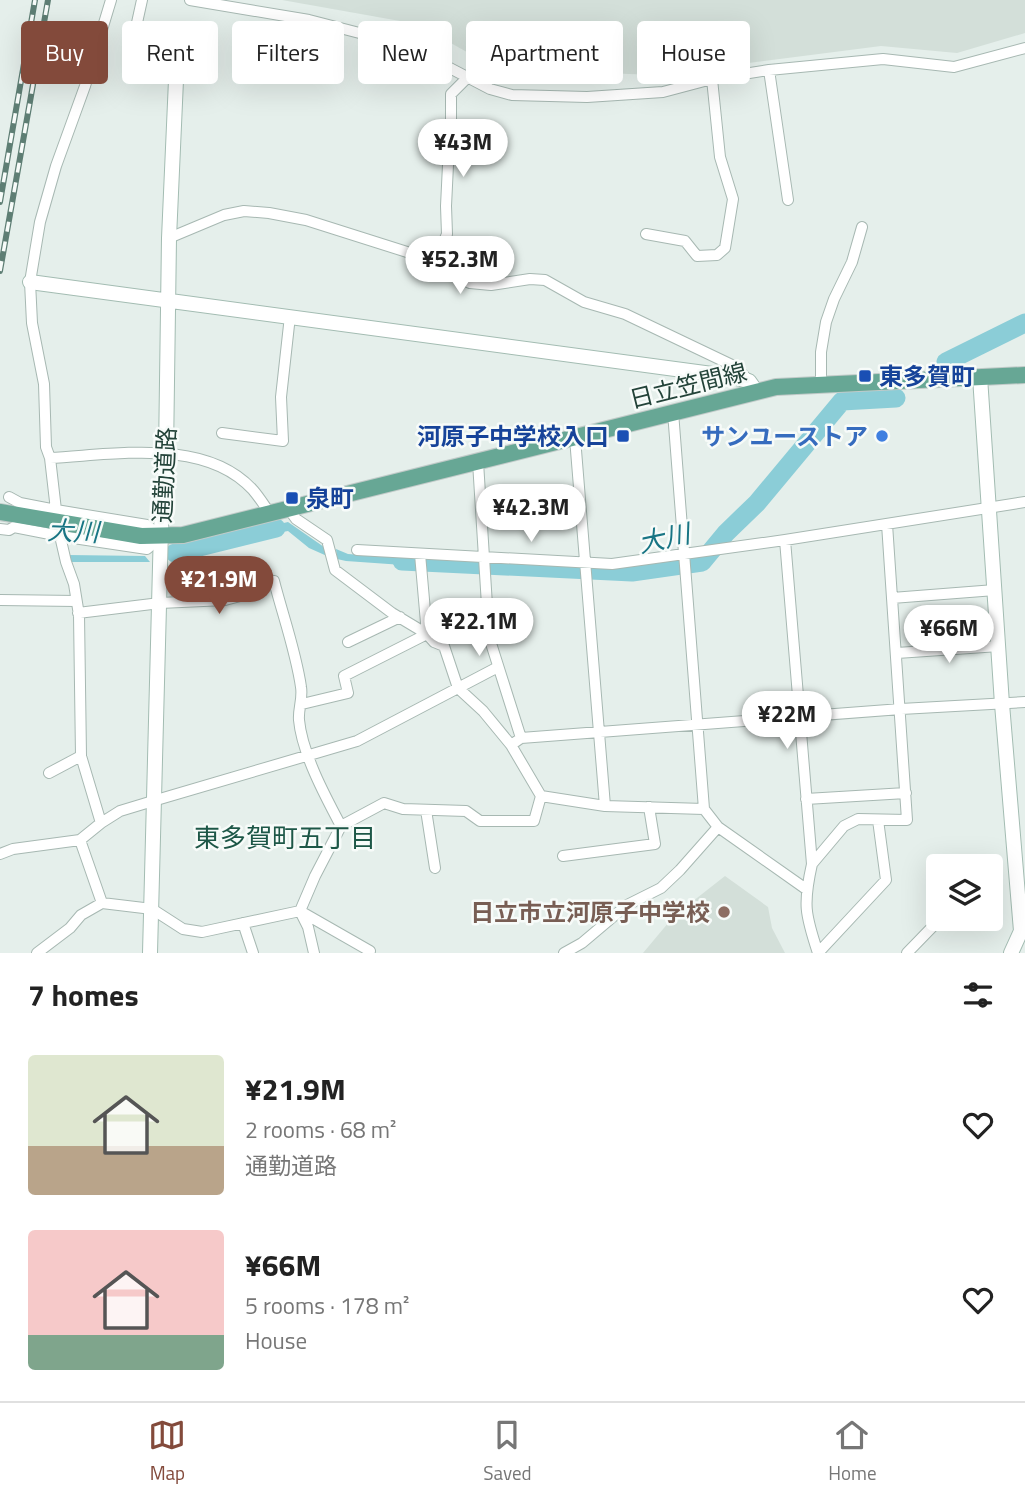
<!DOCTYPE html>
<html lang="en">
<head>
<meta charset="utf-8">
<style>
  :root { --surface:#fff; --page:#f2f2f2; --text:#222; --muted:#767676; --line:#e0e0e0; --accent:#834a3b }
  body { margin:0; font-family:"Titillium Web","Noto Sans JP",sans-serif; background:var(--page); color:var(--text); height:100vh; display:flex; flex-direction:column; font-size:26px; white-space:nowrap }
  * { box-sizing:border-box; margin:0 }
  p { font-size:23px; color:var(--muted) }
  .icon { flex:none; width:38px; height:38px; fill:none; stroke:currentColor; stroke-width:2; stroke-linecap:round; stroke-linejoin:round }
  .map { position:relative; height:953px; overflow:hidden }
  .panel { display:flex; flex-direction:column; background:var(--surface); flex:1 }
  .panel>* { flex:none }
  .hud { position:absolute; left:21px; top:21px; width:984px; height:63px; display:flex; gap:14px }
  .tools { position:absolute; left:926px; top:854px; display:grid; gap:14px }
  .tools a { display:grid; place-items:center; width:77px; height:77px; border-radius:7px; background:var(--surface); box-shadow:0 7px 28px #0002; font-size:35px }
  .price { position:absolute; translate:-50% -60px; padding:0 16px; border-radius:24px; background:#fff; color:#222; font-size:23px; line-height:46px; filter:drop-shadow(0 2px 4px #0008) }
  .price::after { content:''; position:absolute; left:50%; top:42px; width:21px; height:16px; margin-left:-10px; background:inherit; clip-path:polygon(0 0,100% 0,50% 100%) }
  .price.selected { background:var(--accent); color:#fff }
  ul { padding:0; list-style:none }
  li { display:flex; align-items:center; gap:21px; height:175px; padding:0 28px }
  li span { display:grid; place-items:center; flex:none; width:196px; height:140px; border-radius:7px; color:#555 }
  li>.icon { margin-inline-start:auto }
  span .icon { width:84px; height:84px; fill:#fffc; stroke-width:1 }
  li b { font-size:30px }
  h2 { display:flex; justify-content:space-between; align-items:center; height:84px; padding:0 28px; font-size:30px }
  .tag { padding:0 24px; border-radius:7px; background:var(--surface); box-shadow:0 7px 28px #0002; font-size:24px; line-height:63px }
  .tag.selected { background:var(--accent); color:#fff }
  .menu { display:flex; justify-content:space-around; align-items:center; height:98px; border-top:2px solid var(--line); background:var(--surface); font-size:19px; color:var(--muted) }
  .menu a { display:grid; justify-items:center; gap:4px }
  .menu .selected { color:var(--accent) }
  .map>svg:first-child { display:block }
</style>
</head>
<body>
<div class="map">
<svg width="1025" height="953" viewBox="0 0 1025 953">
  <rect width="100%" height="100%" fill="#e5efeb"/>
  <path fill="#d3dfd9" d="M282,0h743v33l-68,20 -76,-7 -225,29 -159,-6 -80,-45z
    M725,876l43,31 4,21 13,25h-142l31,-37z"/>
  <path fill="#8bcdd7" d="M288,522l36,25 3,9 -18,-8 -21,-17 -36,7 -2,-7z
    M244,532l2,8 -69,18 -1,-7z
    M336,549l12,5 68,5 1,7 -71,-5 -9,-2z
    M68,555l77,1 5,6h-81z"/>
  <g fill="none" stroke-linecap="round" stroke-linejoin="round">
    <path stroke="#8bcdd7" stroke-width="19" d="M946,362l79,-39
      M175,553l101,-25
      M402,561l230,11 70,-10 24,-29 31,-30 85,-102 54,-3"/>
    <g stroke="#a7b8b2" stroke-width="12">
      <path id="street" d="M190,0l119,20 66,17 48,17 67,35 22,6 75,2 76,-5 49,-13 57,-9 114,-11 71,8 71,-19
        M138,35l34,6 5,10 -1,29c-17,-15 -33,-8 -48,-22l5,-17z
        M133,41l9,-41
        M769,70l19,130
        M646,234l39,7 12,15 20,-1 8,-7 8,-49 -13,-42 -8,-78
        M169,238l55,-23 20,-4 25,2 37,7 101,32 63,31 21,2 39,-6 15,1 39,22 41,12 111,53 13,14
        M434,265l13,-31 -1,-28 2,-41 3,-16v-55l16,-16
        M821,385v-33l5,-30 8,-23 18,-37 10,-35
        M673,412l31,397 14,18 88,62
        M222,433l61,8 -2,-44 9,-81
        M575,438l30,368
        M50,458c64,-3 155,-21 203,32 6,7 11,15 16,22
        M478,462l11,175 32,101
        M9,497l11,6 36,7
        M288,508l8,11 31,21 8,30 57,43 35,21 7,8 10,4 14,42 25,23 28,34 30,51 -7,25h-54l-14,-10 -63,-2 -19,-6 -43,23 -26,50 -15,35 8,16 6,26
        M0,529l9,1 5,-3 46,9
        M785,540l27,324c-9,40 -7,50 6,89l68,-73 -8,-60
        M357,550l255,14 173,-24 240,-38
        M892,598l103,-8
        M0,600l76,1
        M78,613l82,-10 65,-3 19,-5 19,-15 11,1c9,35 22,71 27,106 2,12 -3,22 -2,33 3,33 26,76 42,106
        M348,642l52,-25
        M897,653l102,-7
        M302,704l46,-11 -4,-17 83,-42 -7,-80
        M511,745l10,-7 380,-29 124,-7
        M81,756l-2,-141 -5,-31 -8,-22 -6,-26 87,13 14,-12 -14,-12 -91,-15 -6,-52 -4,-11 -2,-63 -12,-61 -2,-41 10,-60 16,-56 29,-80 26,-86
        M541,796l64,10 99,3
        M806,799l100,-6
        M426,810l9,58
        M101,823l19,-12 33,-10 204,-60 141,-74
        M80,840l22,63
        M0,854l13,-5 67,-9 21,-17 -20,-67 -32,17
        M563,856l92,-12 -6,-37
        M812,864l32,-38 14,-7 49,1 -20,-296
        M243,923l10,30
        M37,953l33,-25 11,-13 21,-12 50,6 31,20 19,3 98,-21 70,40 -1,2
        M564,953l18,-10 45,-38 34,-17 19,-18 38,-43
        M907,953l33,-34"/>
    </g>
    <g stroke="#a3bcb2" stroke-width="16">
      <path id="secondary" d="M30,282l697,94 22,5 7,10
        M980,377l22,327 19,227 -10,22
        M150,953l11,-425 5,-75 3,-215 7,-158"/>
    </g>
    <g stroke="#c1cac8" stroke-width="18">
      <path id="primary" d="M0,512l141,24 42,-1 593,-148 249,-12"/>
    </g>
    <use href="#street" stroke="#fff" stroke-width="10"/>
    <use href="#secondary" stroke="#fff" stroke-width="14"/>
    <use href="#primary" stroke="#67a795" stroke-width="16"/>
    <g stroke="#5e7e74" stroke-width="6">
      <path id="rail" d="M0,202l35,-202
        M0,271l48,-271"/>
    </g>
    <use href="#rail" stroke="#f7fbf9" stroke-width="3.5" stroke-dasharray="10" stroke-linecap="butt"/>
  </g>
  <g fill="#1a4fb4" stroke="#f7fbf9" stroke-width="2.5">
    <rect x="858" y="369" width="14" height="14" rx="3.5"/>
    <rect x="616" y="429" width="14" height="14" rx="3.5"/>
    <rect x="285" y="491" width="14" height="14" rx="3.5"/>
  </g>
  <circle fill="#3f7fe0" stroke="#f7fbf9" stroke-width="2.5" cx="882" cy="436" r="7"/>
  <circle fill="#8d6e63" stroke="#f7fbf9" stroke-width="2.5" cx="724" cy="912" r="7"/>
  <g text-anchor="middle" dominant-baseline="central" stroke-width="5" stroke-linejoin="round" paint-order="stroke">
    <g font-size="24" font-weight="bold" fill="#164399" stroke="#f7fbf9" text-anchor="start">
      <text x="879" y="376">東多賀町</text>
      <text x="609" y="436" text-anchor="end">河原子中学校入口</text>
      <text x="306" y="498">泉町</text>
    </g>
    <g font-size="24" fill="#234339" stroke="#f7fbf9">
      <text transform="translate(688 385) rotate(-14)">日立笠間線</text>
      <text transform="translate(164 475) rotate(-87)">通勤道路</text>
    </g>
    <g font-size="24" font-weight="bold" fill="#366cbe" stroke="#f7fbf9" text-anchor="end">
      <text x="868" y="436">サンユーストア</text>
    </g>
    <g font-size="24" font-weight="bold" fill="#785e54" stroke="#f7fbf9" text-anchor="end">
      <text x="710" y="912">日立市立河原子中学校</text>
    </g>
    <g font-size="26" font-style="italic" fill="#187584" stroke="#f7fbf9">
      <text transform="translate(73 531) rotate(2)">大川</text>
      <text transform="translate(664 538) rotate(-12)">大川</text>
    </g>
    <g font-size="26" fill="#1d5747" stroke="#f7fbf9">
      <text x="285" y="837">東多賀町五丁目</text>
    </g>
  </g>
</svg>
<div class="tools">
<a><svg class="icon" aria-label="layers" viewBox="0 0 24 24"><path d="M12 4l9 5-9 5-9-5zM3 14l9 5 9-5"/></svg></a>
</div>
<b class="price" style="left:463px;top:179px">¥43M</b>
<b class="price" style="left:460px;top:296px">¥52.3M</b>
<b class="price" style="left:531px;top:544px">¥42.3M</b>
<b class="price selected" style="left:219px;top:616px">¥21.9M</b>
<b class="price" style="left:479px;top:658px">¥22.1M</b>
<b class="price" style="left:949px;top:665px">¥66M</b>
<b class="price" style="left:787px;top:751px">¥22M</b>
<div class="hud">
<a class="tag selected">Buy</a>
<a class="tag">Rent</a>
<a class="tag">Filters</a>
<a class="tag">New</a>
<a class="tag">Apartment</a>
<a class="tag">House</a>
</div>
</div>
<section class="panel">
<h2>7 homes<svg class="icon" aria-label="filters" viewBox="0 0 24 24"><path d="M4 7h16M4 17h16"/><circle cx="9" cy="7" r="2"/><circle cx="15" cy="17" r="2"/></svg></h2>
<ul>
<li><span style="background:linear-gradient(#dfe7d0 65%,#b9a48a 0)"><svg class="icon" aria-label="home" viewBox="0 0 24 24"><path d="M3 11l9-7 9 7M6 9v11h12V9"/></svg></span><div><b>¥21.9M</b><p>2 rooms · 68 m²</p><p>通勤道路</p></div><svg class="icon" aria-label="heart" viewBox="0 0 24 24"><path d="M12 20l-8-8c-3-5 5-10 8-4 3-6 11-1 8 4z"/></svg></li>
<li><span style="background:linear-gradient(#f6c9c9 75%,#7fa58c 0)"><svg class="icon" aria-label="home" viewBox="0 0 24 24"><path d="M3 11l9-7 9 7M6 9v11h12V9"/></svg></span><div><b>¥66M</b><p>5 rooms · 178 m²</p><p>House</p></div><svg class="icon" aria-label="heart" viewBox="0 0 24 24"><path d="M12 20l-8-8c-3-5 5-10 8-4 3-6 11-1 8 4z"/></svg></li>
</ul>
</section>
<nav class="menu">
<a class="selected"><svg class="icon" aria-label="map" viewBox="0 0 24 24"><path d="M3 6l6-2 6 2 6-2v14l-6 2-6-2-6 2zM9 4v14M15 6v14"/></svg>Map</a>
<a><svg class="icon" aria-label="saved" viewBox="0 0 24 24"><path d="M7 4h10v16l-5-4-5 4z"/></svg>Saved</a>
<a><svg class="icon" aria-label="home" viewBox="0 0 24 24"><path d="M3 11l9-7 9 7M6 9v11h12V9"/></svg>Home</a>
</nav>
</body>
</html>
